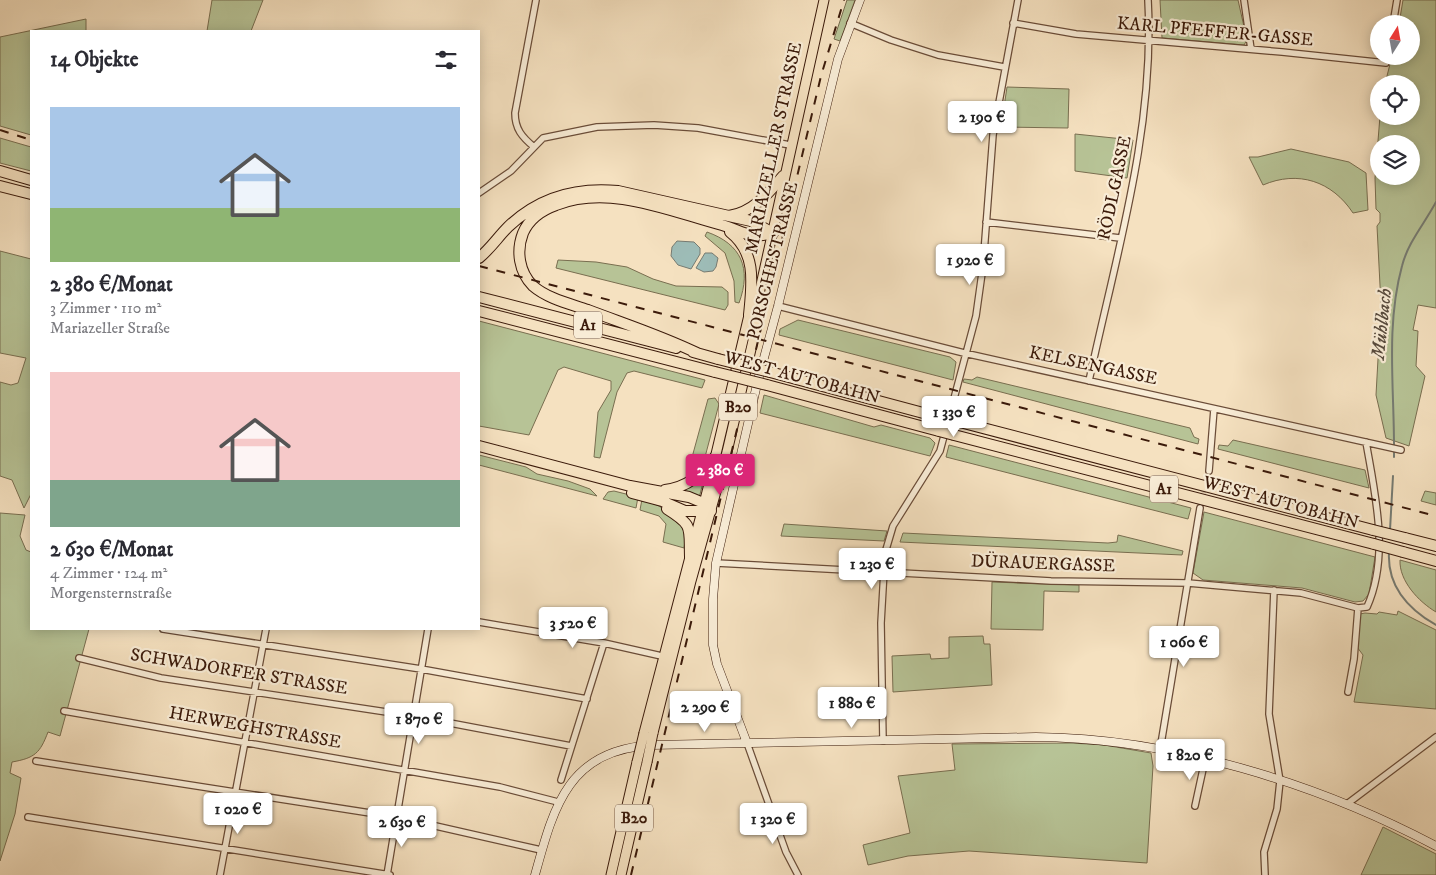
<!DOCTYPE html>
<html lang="de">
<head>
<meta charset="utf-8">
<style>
  :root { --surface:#fff; --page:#f2f2f3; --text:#2b2b33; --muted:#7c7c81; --accent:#db2777 }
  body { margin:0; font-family:"IM FELL DW Pica",serif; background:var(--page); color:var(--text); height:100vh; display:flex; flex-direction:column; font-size:19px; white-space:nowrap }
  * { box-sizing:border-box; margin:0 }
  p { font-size:16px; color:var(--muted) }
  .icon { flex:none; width:28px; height:28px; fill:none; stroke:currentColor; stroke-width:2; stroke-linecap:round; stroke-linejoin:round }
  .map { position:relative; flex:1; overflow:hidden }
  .drawer { position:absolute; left:30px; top:30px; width:450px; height:600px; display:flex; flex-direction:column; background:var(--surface); border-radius:0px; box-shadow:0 2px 12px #0003 }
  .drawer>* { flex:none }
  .needle { width:32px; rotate:11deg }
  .fabs { position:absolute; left:1370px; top:15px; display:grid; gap:10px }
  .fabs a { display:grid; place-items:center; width:50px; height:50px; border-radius:50%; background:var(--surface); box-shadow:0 2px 12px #0003; font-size:25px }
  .price { position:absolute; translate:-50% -42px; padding:0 11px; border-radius:5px; background:#fff; color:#222; font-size:16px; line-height:32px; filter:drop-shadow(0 1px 2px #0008) }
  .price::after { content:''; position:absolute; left:50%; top:30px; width:15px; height:11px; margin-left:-8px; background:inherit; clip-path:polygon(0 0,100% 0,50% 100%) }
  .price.current { background:var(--accent); color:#fff }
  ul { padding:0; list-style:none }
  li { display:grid; align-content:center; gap:10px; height:265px; padding:0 20px }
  li span { display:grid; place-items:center; height:155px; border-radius:0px; color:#555 }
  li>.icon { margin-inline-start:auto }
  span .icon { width:90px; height:90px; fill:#fffc; stroke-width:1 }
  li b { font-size:21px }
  h2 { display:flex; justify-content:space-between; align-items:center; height:60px; padding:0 20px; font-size:21px }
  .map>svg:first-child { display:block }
</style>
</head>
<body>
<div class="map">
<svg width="1436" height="875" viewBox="0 0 1436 875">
  <rect width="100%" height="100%" fill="#f5e1c0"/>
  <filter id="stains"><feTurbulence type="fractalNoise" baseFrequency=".004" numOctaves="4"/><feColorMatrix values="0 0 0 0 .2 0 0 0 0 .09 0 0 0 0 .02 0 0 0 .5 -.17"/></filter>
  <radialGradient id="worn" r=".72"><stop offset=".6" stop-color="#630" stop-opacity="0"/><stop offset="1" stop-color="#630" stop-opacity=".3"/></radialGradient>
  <path fill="#b7c396" stroke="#796e50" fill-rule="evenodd" d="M212,0h51l-12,31h-44z
    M847,0h8l-15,41 -6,-2z
    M1160,0h78l9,40 -3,5 -82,-7z
    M1403,0h33v308l-18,-3 -5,25 5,1 -2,35 9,10 -16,70 -23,-8 -10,-43 5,-90 -4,-79 3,-4v-9l-4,-4 -1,-31 5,-62h31v-32h-26l7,-28h19v-32h-12zM1379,144h32v32h-32z
    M86,19v12h-55v104l-31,-9v-89z
    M1007,87l62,2 -1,39 -67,-1z
    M1075,134l58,6 -6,38 -52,-7z
    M0,138l31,9v24l-31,-8z
    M1291,149l58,13 17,11 2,37 -15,3c-21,-32 -55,-43 -90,-28l-14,-28h9z
    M707,232c34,12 45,36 32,71l-4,-1 -1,-21 -9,-28 -20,-17z
    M0,251l31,8v235l-7,14 -12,-28 -12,-4v-94l11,3 7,-2 8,-25 -26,-5z
    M558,260l38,2 31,5 26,12 23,7 46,1 6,5v13l-3,5 -169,-42z
    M798,320l152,37 6,5 -3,18 -174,-45 1,-6z
    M479,321l226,59 -3,8 -68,-17 -7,2 -10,19 -17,66 -6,-1 4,-45 13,-22v-9l-47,-14 -6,3 -29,65 -50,-9z
    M977,377l213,51 4,9 5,2 -1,5 -235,-62 1,-3 8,1z
    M764,395l110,32 7,-2 49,13 5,5 -5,13 -170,-43z
    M715,398l4,6 -14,53 -5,9h-6l-3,-5 17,-62z
    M1233,440l132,30 4,18 -151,-39 1,-4 9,1z
    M949,445l242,63 -3,11 -242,-62z
    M479,455l47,12 11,7 31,7 22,8 7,7 -118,-31z
    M705,475l-6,23 -29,-6z
    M614,491l24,6 -2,11 -33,-9 5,-7z
    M1425,491l11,2v12l-15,-4z
    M642,499l17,7 24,17 3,12 -2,13 -21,-6 3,-18 -7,-8 -19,-6z
    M1204,512l171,45 -6,37 -6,7 -8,1 -53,-14 -99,-8 -10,-7z
    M0,513l25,2 -5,21 6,14 5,2v77h58l-29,107 -12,-4c-8,21 -13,26 -36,30l-2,11 11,5 -6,36 -15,47z
    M784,524l103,7 -3,10 -103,-5z
    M903,533l205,10 9,-1 1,-7 65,16 -1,4 -282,-13z
    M1400,560l36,10v42c-17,-10 -37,-31 -36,-52z
    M992,582l87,3v7l-35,-1 -1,39 -52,-1z
    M1398,611l38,19v79l-82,-7 9,-47 -6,-8 3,-33 5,-1 12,1 2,-2 18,3z
    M983,636l1,8h6l2,41 -99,7 -1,-36 38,-2 1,5 18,-1v-21z
    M1071,743l33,2 47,8 2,13 -6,97 -178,-12 -61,5 -40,9 -5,-20 47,-12 -12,-57 57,-6 -3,-26z
    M1383,827l53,27v21h-75z"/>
  <path fill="#9dbcb7" stroke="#767b72" d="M677,241l17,1 6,6v6l-9,15 -13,-4 -7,-9 1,-9z
    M705,253h7l6,5 -2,9 -3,4 -9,1 -8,-4z"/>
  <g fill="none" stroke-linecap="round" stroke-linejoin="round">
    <path stroke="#767b72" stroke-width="2" d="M1394,457c1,-64 -9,-129 8,-191 6,-24 23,-43 34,-64
      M1390,530l3,-54
      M1389,552c-2,34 19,57 47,73"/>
    <path stroke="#d0b99c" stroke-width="5.5" stroke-dasharray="5.5 3" stroke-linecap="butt" d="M1201,501l8,-30"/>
    <g stroke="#6a4c38" stroke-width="8">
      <path id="street" d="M1244,0l7,49
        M850,23l41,17 47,15 66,12
        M1013,23l63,11 206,18 104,11 1,-7
        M1393,24l4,-24
        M534,147c-12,-10 -19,-18 -19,-34l21,-113
        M479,193l32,-22 32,-33 54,-11 57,-2 44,3 92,17
        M986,222l134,16
        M778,306l186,47 437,97
        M1089,381c27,-126 66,-252 59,-381
        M1209,471l5,-62
        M716,563l335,18 137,2 113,10 57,15 9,-1c23,-51 8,-113 -1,-165
        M479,622l125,21 62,14
        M163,629l258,40 166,30
        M79,658l82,20 252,38 158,30
        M1348,692l6,-33 4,-51
        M64,711l436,76 58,15
        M883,741l-2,-118 4,-70 8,-27 47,-75 36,-135 7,-50 10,-131 25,-135
        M747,743l39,109 12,23
        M1160,750l40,-242
        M36,761l360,56 145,33
        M561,780l43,-137
        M1347,804l89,-67
        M1195,806l10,-46
        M28,817l362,58
        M220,875l46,-246
        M387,875l41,-246
        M1265,875l-1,-23 13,-43 3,-28 -11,-67 5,-124"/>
    </g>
    <g stroke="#3b1a0a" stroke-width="9">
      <path id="secondary" d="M747,743l-30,-79 -4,-19v-46l3,-36 42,-183 20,-74 60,-247 22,-59
        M535,875c19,-69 33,-125 117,-130l384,-8c135,1 281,46 400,109"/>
    </g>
    <g stroke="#3b1a0a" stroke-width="11">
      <path id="primary" d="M644,733l63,-241 42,-177 8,-12 67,-303
        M653,733l38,-152 36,-129 32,-137 -2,-12
        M611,875l26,-113
        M621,875l26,-113"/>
    </g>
    <g stroke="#3b1a0a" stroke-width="12">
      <path id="highway" d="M0,171l31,9
        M0,186l31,8
        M729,216c24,-4 39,-22 54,-40
        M730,232c27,21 22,52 19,83
        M479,258c11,-9 19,-21 29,-31 31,-30 68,-40 110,-36l133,30 22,12
        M479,297l197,51
        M479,311l236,61
        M693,352l25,7
        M697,353c-35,-17 -72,-29 -109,-43 -17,-6 -40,-11 -55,-24 -14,-14 -17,-35 -10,-53 6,-14 19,-23 33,-28 54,-21 113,6 166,20 21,6 27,15 51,8
        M770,372l172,46
        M767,385l172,46
        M956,421l417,109
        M954,435l420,109
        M479,446l151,40 59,11 12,5 10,9
        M665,490c23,-3 36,-15 50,-33
        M632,493l30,8 23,10h26
        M667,509c27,17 22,18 23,48
        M1405,538l31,8
        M1403,552l33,9"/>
    </g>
    <use href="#street" stroke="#f8ecd6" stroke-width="5.5"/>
    <use href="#secondary" stroke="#f8ecd6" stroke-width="8"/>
    <use href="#primary" stroke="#f5e1c0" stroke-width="9"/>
    <use href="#highway" stroke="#f5e1c0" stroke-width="10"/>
    <path stroke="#3b1a0a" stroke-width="2" stroke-dasharray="9 9" stroke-linecap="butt" d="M0,130l31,10
      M479,266l957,250
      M631,875l190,-799 23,-76"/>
    <g stroke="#3b1a0a" stroke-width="11" stroke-linecap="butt">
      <path id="primary-bridge" d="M637,762l7,-29
        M647,762l6,-29"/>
    </g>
    <g stroke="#3b1a0a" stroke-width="12" stroke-linecap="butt">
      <path id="highway-bridge" d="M718,359l52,13
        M715,372l52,13
        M942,418l14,3
        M939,431l15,4
        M1373,530l32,8
        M1374,544l29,8"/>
    </g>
    <use href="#primary-bridge" stroke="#f5e1c0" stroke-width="9"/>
    <use href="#highway-bridge" stroke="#f5e1c0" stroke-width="10"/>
  </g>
  <g text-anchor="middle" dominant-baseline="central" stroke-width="4.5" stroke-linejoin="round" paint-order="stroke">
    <g fill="#f8ecd6" stroke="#745947" stroke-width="1">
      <rect x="574" y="311.5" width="28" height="27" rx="4"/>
      <rect x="719" y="393.5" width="38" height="27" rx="4"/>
      <rect x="1150" y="475.5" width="28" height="27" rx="4"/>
      <rect x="615" y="804.5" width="38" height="27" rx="4"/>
    </g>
    <g font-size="16" font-weight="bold" fill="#3b1a0a">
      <text x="588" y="325">A1</text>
      <text x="738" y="407">B20</text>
      <text x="1164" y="489">A1</text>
      <text x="634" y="818">B20</text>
    </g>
    <g font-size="18" fill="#3b1a0a" stroke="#f8ecd6">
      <text transform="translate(1215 32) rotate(5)">KARL PFEFFER-GASSE</text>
      <text transform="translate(774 148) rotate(-78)">MARIAZELLER STRASSE</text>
      <text transform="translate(1115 188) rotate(-78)">RÖDLGASSE</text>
      <text transform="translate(773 261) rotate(-76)">PORSCHESTRASSE</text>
      <text transform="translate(1093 366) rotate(12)">KELSENGASSE</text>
      <text transform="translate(802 378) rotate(15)">WEST AUTOBAHN</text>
      <text transform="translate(1281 503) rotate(15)">WEST AUTOBAHN</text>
      <text transform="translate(1043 564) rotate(2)">DÜRAUERGASSE</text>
      <text transform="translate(239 672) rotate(9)">SCHWADORFER STRASSE</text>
      <text transform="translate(255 728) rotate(10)">HERWEGHSTRASSE</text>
    </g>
    <g font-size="19" font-style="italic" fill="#584b3e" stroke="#f8ecd6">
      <text transform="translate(1382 324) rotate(-84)">Mühlbach</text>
    </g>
  </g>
  <rect width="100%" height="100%" filter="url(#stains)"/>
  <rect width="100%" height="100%" fill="url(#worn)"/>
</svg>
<div class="fabs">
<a><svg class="needle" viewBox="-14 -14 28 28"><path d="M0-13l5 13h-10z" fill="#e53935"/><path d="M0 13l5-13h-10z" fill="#7c7c81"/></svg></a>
<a><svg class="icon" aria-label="locate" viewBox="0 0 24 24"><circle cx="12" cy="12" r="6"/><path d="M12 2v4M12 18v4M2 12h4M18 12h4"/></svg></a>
<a><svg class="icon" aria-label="layers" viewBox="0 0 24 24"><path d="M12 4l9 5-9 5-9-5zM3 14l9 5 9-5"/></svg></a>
</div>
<b class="price" style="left:982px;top:143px">2 190 €</b>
<b class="price" style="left:970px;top:286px">1 920 €</b>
<b class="price" style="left:954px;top:438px">1 330 €</b>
<b class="price current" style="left:720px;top:496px">2 380 €</b>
<b class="price" style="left:872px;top:590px">1 230 €</b>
<b class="price" style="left:573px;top:649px">3 520 €</b>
<b class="price" style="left:1184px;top:668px">1 060 €</b>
<b class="price" style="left:852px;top:729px">1 880 €</b>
<b class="price" style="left:705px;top:733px">2 290 €</b>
<b class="price" style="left:419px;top:745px">1 870 €</b>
<b class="price" style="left:1190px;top:781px">1 820 €</b>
<b class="price" style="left:238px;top:835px">1 020 €</b>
<b class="price" style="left:773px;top:845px">1 320 €</b>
<b class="price" style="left:402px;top:848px">2 630 €</b>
<section class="drawer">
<h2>14 Objekte<svg class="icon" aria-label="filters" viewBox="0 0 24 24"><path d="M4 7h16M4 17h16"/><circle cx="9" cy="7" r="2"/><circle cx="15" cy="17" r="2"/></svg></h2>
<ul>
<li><span style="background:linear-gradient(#a9c7e8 65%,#8fb573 0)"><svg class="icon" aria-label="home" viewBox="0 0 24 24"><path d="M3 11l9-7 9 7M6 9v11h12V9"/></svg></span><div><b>2 380 €/Monat</b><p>3 Zimmer · 110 m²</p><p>Mariazeller Straße</p></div></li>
<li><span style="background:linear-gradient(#f6c9c9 70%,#7fa58c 0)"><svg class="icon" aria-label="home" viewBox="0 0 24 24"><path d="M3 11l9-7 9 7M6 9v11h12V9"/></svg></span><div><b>2 630 €/Monat</b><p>4 Zimmer · 124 m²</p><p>Morgensternstraße</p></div></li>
</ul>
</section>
</div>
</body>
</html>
